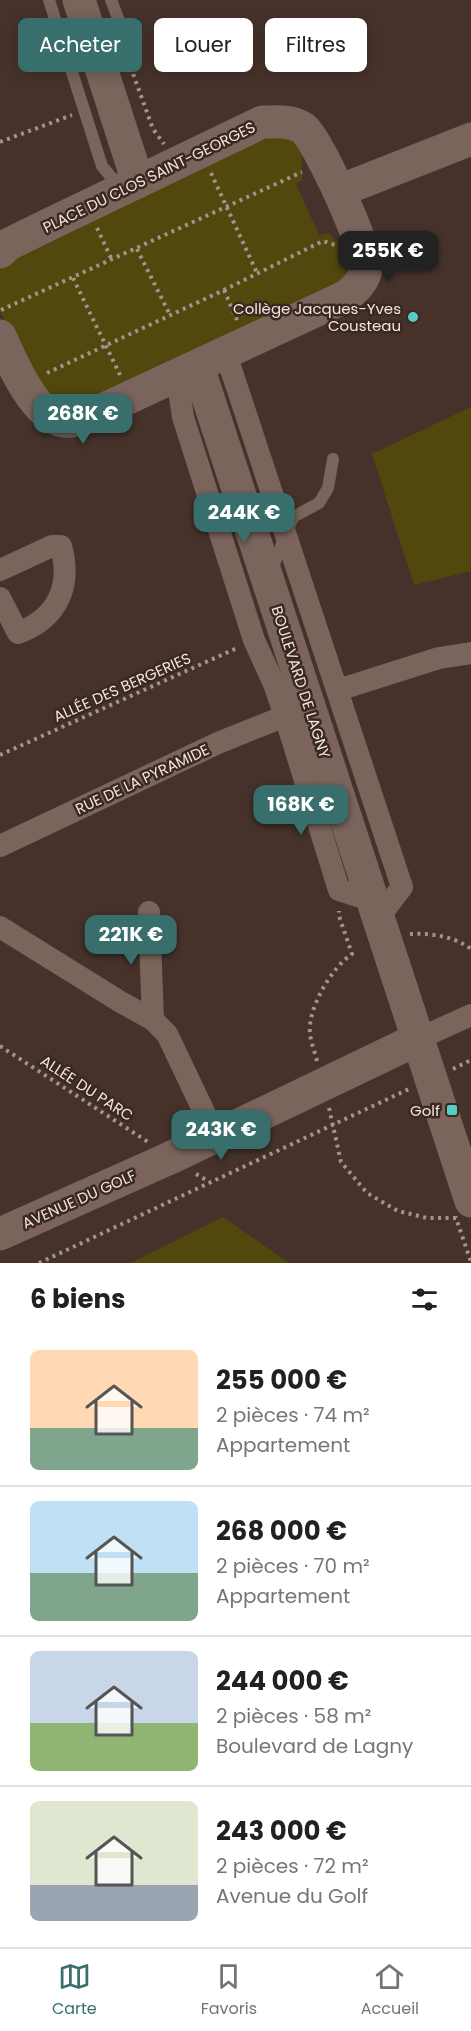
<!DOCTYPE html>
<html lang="fr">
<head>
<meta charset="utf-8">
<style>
  :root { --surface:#fff; --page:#f2f2f2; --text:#202124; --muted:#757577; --line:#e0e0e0; --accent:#386f6c }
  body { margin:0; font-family:Poppins,sans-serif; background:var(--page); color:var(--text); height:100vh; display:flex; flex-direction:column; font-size:22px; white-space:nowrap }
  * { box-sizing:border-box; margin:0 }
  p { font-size:20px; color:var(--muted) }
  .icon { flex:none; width:33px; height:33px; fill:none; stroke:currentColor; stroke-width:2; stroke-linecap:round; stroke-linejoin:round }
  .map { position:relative; height:1263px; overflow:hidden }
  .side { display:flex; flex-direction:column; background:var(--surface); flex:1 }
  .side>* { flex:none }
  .hud { position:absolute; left:18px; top:18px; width:435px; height:54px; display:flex; gap:12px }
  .price { position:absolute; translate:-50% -51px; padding:0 14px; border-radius:12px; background:var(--accent); color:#fff; font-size:20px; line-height:39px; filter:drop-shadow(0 2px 3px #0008) }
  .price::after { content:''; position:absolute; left:50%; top:36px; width:18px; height:14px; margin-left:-9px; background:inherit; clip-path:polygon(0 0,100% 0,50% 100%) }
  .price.active { background:#222; color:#fff }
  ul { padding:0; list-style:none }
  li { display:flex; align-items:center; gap:18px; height:150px; padding:0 30px }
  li+li { border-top:2px solid var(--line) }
  li span { display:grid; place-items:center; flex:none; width:168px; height:120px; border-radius:9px; color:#555 }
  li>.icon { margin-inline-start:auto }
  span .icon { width:72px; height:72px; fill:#fffc; stroke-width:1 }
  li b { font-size:26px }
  h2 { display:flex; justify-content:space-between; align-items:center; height:72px; padding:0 30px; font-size:26px }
  .chip { padding:0 21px; border-radius:9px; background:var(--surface); box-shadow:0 3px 15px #0003; font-size:21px; line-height:54px }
  .chip.active { background:var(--accent); color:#fff }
  .tab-bar { display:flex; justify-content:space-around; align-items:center; height:84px; border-top:2px solid var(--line); background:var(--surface); font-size:16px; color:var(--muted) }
  .tab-bar a { display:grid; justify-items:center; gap:3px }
  .tab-bar .active { color:var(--accent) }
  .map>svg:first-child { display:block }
</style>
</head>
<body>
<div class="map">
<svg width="471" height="1263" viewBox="0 0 471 1263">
  <rect width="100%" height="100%" fill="#46322b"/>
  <path fill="#52480e" d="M265,132l36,5c2,16 -1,28 2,43l-7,4 23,51 10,-2 7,8 18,1 -4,33 -16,18 -270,119 -29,-25 -35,-76v-48z
    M471,407v164l-57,14 -42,-131z
    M223,1217l66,46h-158z"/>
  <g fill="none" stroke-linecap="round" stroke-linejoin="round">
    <path stroke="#a3938d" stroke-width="4" stroke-dasharray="3 4.5" stroke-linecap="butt" d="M128,60l25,69 11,15
      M0,142l72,-27
      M211,173l46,100
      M97,228l15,32
      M137,249l33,66
      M73,278l47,97
      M224,290l13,30
      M1,310l301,-138
      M47,373l177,-83 99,-49 12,4
      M0,755l237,-107
      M410,934c20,-1 44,2 61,15
      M0,1046l148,96
      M317,1061c-2,-9 -6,-18 -7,-27 -3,-25 22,-67 42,-80l-13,-38v-5
      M453,1069l18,-9
      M329,1108l12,54 26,31 31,18 29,7h29l15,44
      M196,1174l14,8
      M39,1263l370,-174"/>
    <path stroke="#7b645c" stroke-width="12" d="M49,0l53,166 18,22
      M105,67c4,-6 12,-13 15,-19 6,-14 -4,-35 -9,-48
      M272,569l21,-52 26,-14 9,-15 5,-29"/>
    <path stroke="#7b645c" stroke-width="22" d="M226,354l176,533 -23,30
      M177,377l6,40 71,223 20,44 11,32 54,174 34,11
      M0,570l52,-24h9c11,40 -3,72 -43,87l-18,-35
      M338,690l101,-32 32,-5
      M0,846l218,-103 67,-27
      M149,912l4,108
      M0,927l119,74 34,19 14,14 48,101
      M418,1039l53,-24"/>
    <path stroke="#7b645c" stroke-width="33" d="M79,0l59,182
      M339,191l132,-52
      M0,252l9,-8 43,-21 210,-101c15,0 28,-2 41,6 14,10 67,125 63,142 -3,12 -11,19 -19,26l-264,123c-6,1 -13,3 -19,2 -29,-3 -54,-62 -64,-85
      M198,367l273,834
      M0,1234l170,-76 248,-119"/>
  </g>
  <g fill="#55cec5" stroke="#3b2821" stroke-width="2">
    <circle cx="413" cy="317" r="6"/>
    <rect x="446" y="1104" width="12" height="12" rx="3"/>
  </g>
  <g text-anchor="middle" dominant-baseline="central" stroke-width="5" stroke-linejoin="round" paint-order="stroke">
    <g font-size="15" fill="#f2e5e0" stroke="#3b2821">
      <text transform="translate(149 177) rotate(-26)">PLACE DU CLOS SAINT-GEORGES</text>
      <text transform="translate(301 682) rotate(72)">BOULEVARD DE LAGNY</text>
      <text transform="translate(122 687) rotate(-24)">ALLÉE DES BERGERIES</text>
      <text transform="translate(142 779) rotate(-25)">RUE DE LA PYRAMIDE</text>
      <text transform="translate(87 1088) rotate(33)">ALLÉE DU PARC</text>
      <text transform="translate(79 1199) rotate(-24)">AVENUE DU GOLF</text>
    </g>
    <g font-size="15" fill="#f2e5e0" stroke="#3b2821" text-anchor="end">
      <text x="401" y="308">Collège Jacques-Yves<tspan x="401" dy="17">Cousteau</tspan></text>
      <text x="440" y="1110">Golf</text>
    </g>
  </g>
</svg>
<b class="price active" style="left:388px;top:282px">255K €</b>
<b class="price" style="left:83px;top:445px">268K €</b>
<b class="price" style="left:244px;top:544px">244K €</b>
<b class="price" style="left:301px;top:836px">168K €</b>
<b class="price" style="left:131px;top:966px">221K €</b>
<b class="price" style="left:221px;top:1161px">243K €</b>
<div class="hud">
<a class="chip active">Acheter</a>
<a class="chip">Louer</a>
<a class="chip">Filtres</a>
</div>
</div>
<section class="side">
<h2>6 biens<svg class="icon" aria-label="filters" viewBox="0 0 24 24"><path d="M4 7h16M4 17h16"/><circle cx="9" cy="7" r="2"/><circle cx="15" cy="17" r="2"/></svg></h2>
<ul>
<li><span style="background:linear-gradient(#ffd9b3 65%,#7fa58c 0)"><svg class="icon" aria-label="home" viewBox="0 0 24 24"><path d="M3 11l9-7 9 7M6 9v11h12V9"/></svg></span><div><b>255 000 €</b><p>2 pièces · 74 m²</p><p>Appartement</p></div></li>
<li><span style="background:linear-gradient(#bfe0f5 60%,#7fa58c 0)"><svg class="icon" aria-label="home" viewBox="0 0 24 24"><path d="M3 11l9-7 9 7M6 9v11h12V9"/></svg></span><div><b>268 000 €</b><p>2 pièces · 70 m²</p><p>Appartement</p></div></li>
<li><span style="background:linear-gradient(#c9d6e8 60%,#8fb573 0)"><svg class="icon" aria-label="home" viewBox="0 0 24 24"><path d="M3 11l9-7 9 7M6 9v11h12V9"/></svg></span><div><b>244 000 €</b><p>2 pièces · 58 m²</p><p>Boulevard de Lagny</p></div></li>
<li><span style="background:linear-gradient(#dfe7d0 70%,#9aa5b1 0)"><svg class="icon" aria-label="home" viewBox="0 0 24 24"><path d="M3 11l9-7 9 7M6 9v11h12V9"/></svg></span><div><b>243 000 €</b><p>2 pièces · 72 m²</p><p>Avenue du Golf</p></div></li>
</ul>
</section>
<nav class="tab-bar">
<a class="active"><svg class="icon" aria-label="map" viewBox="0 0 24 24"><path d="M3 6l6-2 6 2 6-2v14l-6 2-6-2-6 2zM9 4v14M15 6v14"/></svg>Carte</a>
<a><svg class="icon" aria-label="saved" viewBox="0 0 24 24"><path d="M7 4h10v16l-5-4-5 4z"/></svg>Favoris</a>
<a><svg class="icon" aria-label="home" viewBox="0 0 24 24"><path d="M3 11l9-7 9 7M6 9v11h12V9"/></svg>Accueil</a>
</nav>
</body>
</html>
